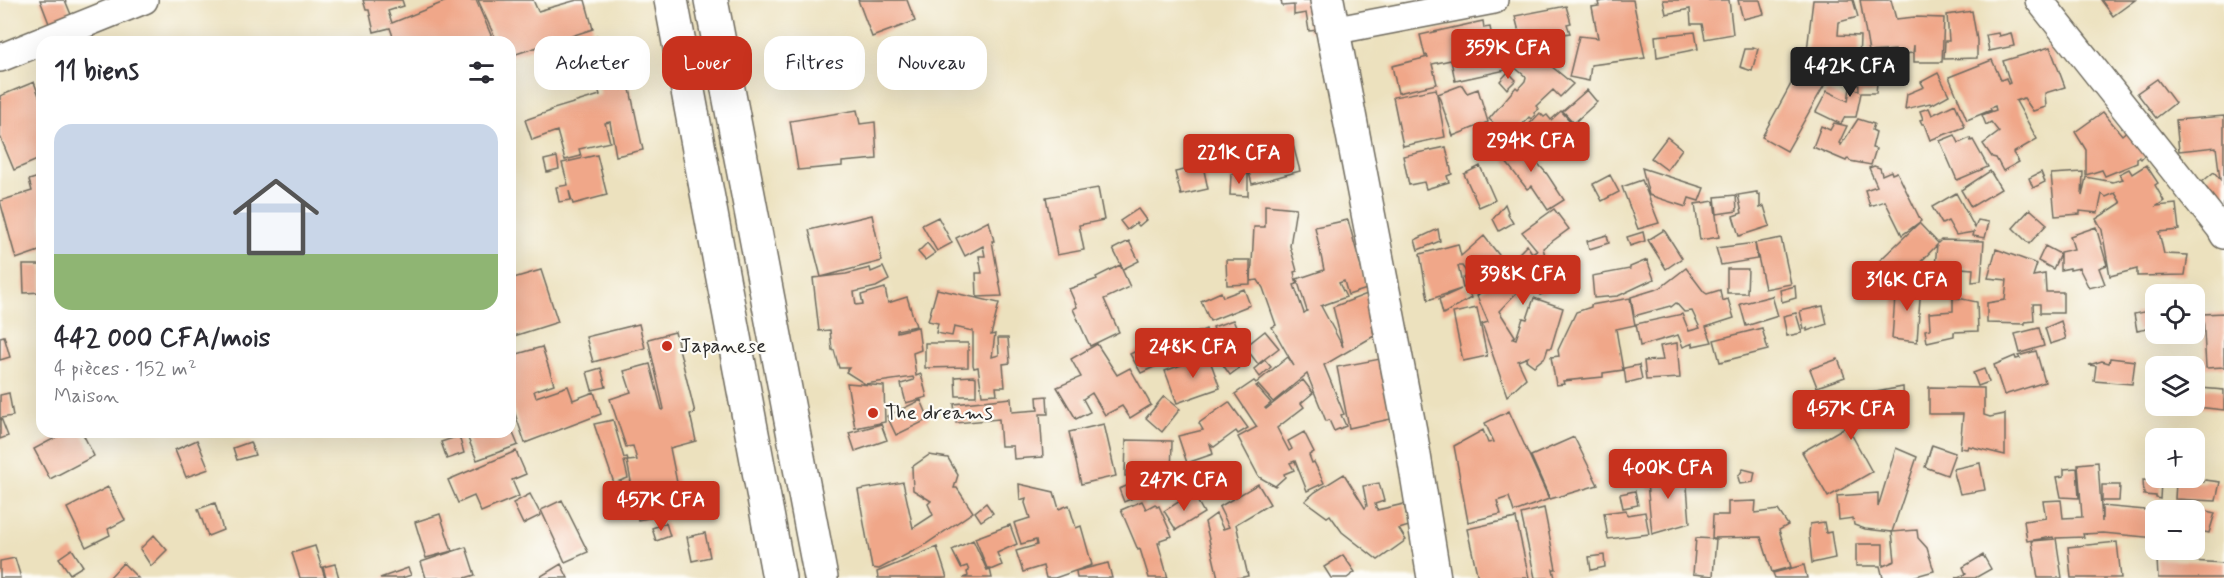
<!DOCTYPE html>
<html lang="fr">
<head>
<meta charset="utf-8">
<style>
  :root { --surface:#fff; --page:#f7f7f7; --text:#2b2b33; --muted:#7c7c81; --accent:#c8321e }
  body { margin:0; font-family:Mynerve,sans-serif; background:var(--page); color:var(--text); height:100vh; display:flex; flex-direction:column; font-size:22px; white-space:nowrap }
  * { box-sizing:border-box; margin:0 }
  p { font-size:20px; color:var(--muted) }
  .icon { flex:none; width:33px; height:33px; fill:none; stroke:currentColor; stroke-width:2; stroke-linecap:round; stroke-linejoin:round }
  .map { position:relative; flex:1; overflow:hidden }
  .panel { position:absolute; left:36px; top:36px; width:480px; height:402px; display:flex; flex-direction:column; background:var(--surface); border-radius:18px; box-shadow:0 6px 24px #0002 }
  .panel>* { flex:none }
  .hud { position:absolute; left:534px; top:36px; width:570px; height:54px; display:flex; gap:12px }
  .buttons { position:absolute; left:2145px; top:284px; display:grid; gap:12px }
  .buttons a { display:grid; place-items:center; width:60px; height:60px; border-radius:12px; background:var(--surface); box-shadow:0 6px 24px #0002; font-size:30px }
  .price { position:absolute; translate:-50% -51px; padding:0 14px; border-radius:6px; background:var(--accent); color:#fff; font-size:20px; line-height:39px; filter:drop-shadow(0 2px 3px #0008) }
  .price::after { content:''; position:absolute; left:50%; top:36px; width:18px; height:14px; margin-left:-9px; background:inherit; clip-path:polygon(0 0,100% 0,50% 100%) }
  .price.selected { background:#222; color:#fff }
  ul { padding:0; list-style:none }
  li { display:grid; align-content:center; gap:12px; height:318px; padding:0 18px }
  li span { display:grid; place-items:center; height:186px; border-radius:18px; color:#555 }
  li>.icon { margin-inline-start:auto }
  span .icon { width:108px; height:108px; fill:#fffc; stroke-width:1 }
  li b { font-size:26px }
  h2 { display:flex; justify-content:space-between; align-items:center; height:72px; padding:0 18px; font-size:26px }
  .pill { padding:0 21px; border-radius:18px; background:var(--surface); box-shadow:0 6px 24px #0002; font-size:21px; line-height:54px }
  .pill.selected { background:var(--accent); color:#fff }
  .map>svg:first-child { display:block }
</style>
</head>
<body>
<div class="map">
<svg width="2224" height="578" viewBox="0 0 2224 578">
  <rect width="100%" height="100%" fill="#fdfcf7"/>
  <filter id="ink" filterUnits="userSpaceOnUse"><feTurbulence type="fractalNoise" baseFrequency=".0167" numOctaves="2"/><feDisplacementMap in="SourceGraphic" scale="12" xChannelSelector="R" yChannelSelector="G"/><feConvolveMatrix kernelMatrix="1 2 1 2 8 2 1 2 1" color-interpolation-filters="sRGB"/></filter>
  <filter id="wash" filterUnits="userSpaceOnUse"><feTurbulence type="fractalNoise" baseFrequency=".008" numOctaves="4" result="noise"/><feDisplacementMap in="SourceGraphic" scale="24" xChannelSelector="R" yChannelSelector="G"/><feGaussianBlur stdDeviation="1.35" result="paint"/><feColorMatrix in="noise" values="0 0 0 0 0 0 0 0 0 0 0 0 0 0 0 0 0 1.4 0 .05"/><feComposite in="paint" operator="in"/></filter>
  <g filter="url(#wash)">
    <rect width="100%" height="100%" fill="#ece1be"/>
    <g id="blocks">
      <path fill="#f0a789" d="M40,0h25l7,17 -22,9z
        M363,0h39l2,6 -16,5 4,12 57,-23h27l18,42h-99l-5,-14 -16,4 -5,-22h-3z
        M478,0h55l5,11 39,-11h8l8,29 -83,27v-14h-13z
        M858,0h49l8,21 -43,16z
        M1281,0h31l6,30 -9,1 -3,-18 -12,2v-10l-12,1z
        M1609,0h24l12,58 -54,7 -2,16 -20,-4 10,-41 19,2 -6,-31 7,-1 -1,-4z
        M1663,0h66l4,34 -28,5 -3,-15h-11l-1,-15 -24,5z
        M1738,0h22l4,14 -21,5z
        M1813,0h40l5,17 -19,5 -1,13 22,1 -1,26 -53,-3z
        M1860,0h31l5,19 19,-2 29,1 -2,44h-28v-17l-1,8 -19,2 1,-5 -26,2z
        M2101,0h34l-22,16z
        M1566,6l5,17 -4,1 3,9 -23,3 2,6 13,-1v8l-26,3 -2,-13 -13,1 -6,-24z
        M1972,11l5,29v18l-33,1 1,-18h4l-2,-26z
        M1483,21l1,7 6,-1 2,10h-4l2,5 11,-2 5,30 -51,11 -4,-21 -19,4 5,20 -39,9 -6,-27 36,-9 -1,-2 -2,1 -5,-21z
        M1695,32l3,17 -41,8 -2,-21z
        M1998,33l1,3 12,-3 3,13 -25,5 -3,-16z
        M597,36l18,26 -26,18 -18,-26z
        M1753,47l5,2 -6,22 -12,-4 5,-18h8z
        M2050,47l15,40 -20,6 1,14 -13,4 -9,-13 -8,3 21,38 -24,14 6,9 -16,9 -7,-13 -4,-1 -9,-13 16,-12 -8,-10 -5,3 -4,-10 14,-5 -1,-4 -5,2 1,2 -24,10 -18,-43 43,-17 9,20 5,-2 2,6 2,-1 -7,-22z
        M1529,48l44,36 -13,13 -7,-7 -17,16 3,3 -5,4 1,2 -4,4 -2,-2 -19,21 -21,-19 27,-32 2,2 7,-8 1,-4 -13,-11z
        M1803,62l27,13 -43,76 -25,-14z
        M623,70l5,19h2l13,61 -27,6 -6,-34 -5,1 5,19 -31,7 2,7 -16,4 -8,-29 -25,9 -7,-20 26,-9 -1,-1 50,-15 -4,-15 8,-2 -1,-3z
        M1885,71v10l-8,2 -1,10h-15l-5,24h-11l-4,7 -25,-12 11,-21 21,10 2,-13 9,2 -1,-18z
        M1508,72l8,8 -9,9 -7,-8z
        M1938,73l11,22 -18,10 -1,-2 -25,6 2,-15 17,-7 -3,-5z
        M2157,79l18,24 -19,15 -19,-25z
        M34,82l8,22v54l-28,12 -14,-34v-40z
        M1462,85l5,8 11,-4 10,33 -35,14 -15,-42z
        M1436,89l9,48 -42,9 -10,-49z
        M1587,90l10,12 -23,21 -11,-12z
        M1955,104l10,23 -35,13 -6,-16h-2l-2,-4 3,-1 -3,-8 9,-3 3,7z
        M857,110l3,14 15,-2 2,37 -35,3v4l-44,4 -8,-49z
        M1561,111l10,11 -26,19 -12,14 -17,-17 24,-25 4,4 3,-2 4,5z
        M2103,112l19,23 7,-6 20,21 -8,9 -2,-2 -2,2v4l-32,13 -3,-6 -16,5v-25l-11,-18z
        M2224,116v96l-22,-30 12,-10 6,7 -4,-32 -37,4 -3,-31z
        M1858,119l16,5 -2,6 4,2 -4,16 4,1 -5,16 -21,-4 -2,-3 -2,3 -33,-14 8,-21 9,4 4,-7 13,3 -8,17 2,2z
        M1955,135l4,8 11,-5 1,3 2,-1 15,27 -31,13 -17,-39z
        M1515,137l32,37 17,26 -16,10 -16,-24 -5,3 -25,-32 -3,-8z
        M1667,137l15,12 -15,21 -16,-12z
        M1292,141l8,30 -48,13 -8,-31z
        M1446,147l6,27 -5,2 2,6 -23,7 -2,-7 -15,3 -6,-29z
        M597,155l10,40 -34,9 -4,-13 2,9 -12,2 -3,-15 12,-2 -6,-22z
        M557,157l2,12 -12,3 -3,-12z
        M2146,165l12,18 -3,2 9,16 -7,5 19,-2 3,26 -20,2 5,22 24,1 -3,20 -48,1v-7l-27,7 -8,-46 -6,-11 25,-16 -6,-10 -9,4 -4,-3 -4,19 -18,-2v3l-25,2 -4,-42 32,-2 -1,24 4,-19 27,5 10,-3 -4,-5 10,-5 3,5z
        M1203,166l5,23 -27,6 -6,-23z
        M1480,166l15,34 -16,7 -15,-33z
        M1874,166l6,2 2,7 9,-4 1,3 5,-2 24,49 -19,14 -17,-34 -15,5 -5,-16 12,-4 -8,-18z
        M1642,168l62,20 -5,13 -10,-3 -3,9 -37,-12z
        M1990,171l11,18 -30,18 -10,-17z
        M2041,172l4,10 -12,6 -4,-10z
        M1231,174h17v22l-18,-1z
        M1610,175l9,17 -17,9 -9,-17z
        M42,176v74l-26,9 -16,-58 32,-10 -3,-11z
        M1642,180l17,43 -21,6 -16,-42z
        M1098,188l6,32 -25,5 5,25 -27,5 -11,-58z
        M1757,192v3l3,-1v14l4,-2 6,20 -31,10 -6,-20 9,-3 -4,-18z
        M1956,193l19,35 3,-8 11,2 -4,16 -12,-2 1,-4 -18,3 -8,-14 -6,3 -10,-17z
        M1736,195l1,16 -20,3 -2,-17z
        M1714,201l5,36 -19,3 -5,-36z
        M1505,204l3,8 -1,1 6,10 -14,8 -6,-12z
        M1265,205l31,3 -6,38 7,25 -3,1 3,12 -3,1 10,28 3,-2 -10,-32 27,-9 -9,-43 33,-7 19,69 -19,6 -4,-14 -5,2 7,14 -25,9 22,41 -10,-40 34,-13 7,42 -50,29 20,49 -3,1 5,11 -12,5 -5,-11 -3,1 -19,-47 -34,28 -15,-17 -2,1 15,17 -6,5 1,1 37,-29 10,13 -12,10 3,4 -27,21 12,23 3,-2 -4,-8 16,-9 10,20 -5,3 3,8 2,-1 10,21 -17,8 -12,-30 -5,2 4,7 -10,4 1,3 -10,9 -16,-9 -21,-40 19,-10 -22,-33 19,-13 2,2 32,-26 6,9 -22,-39 4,-2 -13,-37 -5,-8 -7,1 3,-54h11z
        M1138,209l8,11 -7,6 -3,-3 -9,7 -7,-9z
        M1554,209l15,20 -26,19 11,41 -14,6 -9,-18 11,-5 -4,-6 -19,17 3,4 -23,24 16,25 -2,2 3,1 7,-21 4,1 7,-21 29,10 -12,40h-3l-3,9 -11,9 -8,-6 2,-3 -10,4 8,17 -19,18 -25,-72 6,-2 -11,-26 50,-51 5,8 5,-3 -15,-18z
        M2030,209l17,15 -18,20 -16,-16z
        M872,215l10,46 -61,16 -12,-47z
        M938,217l14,26 -15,8 -15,-26z
        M989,221l5,20h-2l10,55 -25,1 -1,-24h6l-3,-17h6l-2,-10 -18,10 -9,-18z
        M1919,223l19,20 3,-3 43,1 -3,40 -9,1 1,-13 -38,-3 2,-21 -30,31 -8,-5 -6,7 -17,-14z
        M2096,227l11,38 -8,3 6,16 -16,4 -10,-20 -9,2v-2l-10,2v-16l-7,15 -15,-8 7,-15 15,8v-2l14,-3 -4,-13z
        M1438,229l2,12 -22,9 -3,-10z
        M1664,230l18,28 -16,11 -18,-29z
        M1643,232l2,9 -15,5 -3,-9z
        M1607,235l2,8 -20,6 -2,-8z
        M1484,236l22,28 -32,28 -11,-14 5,-4 -6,-8h-4l5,22 3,-1 5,11 -28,16 -4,-15 22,-10 -33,11 -8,-46 38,-10 3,12z
        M1781,238l10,46 -26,5 -10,-46z
        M1129,241l10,20 -16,8 -10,-20z
        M927,243l8,10 -10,7 -7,-8z
        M1755,243l2,16 -36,6 -5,-17z
        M1996,249l41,15 -4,12 12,-2 1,18h17v21h-23v-9h-7l1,17 -9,1v2l-38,-1v-20l18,-3 2,-20 -19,-2z
        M1226,260h24v24l-23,1z
        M1647,260l7,19 -36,17 -24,2 -2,-22 38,-7v-2z
        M23,265h19v27l-18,1z
        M1120,265l10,22 -26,12 15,33 -29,14 -17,-37 4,-2 -8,-18 28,-10 -1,-2z
        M883,267l6,13 -13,7 -22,5 2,13 7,-1 -2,-9 24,-7 3,15 19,-6 9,29 -19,4v2l21,-5 3,23 -8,3 3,23 5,-2 6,23 -21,6 -5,-19 13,-4 -1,-3 -48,7 -19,-12 3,-4h-10l-5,-18h-2l-2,-20 -11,1 -6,-53 33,-4 24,-6 1,4z
        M1686,268l18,24 3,2 13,-4 2,11 6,-2 6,19 -28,9 6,15 -19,4v-3l-10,4 -5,-12 -38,11 -4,-22 46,-10 7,17 11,-3 -8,-17 -8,1 -8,-9 -5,4 -1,-1 -36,10 -3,-19 29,-9z
        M1727,269h21l-1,24h-20z
        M541,270l17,52 -44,14 -4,-11v-46z
        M1896,282l25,2 -4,58 -25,-3z
        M1795,286l1,12 -14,4 -2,-12z
        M937,289l62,14 -8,32 4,-1 -3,23 7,-2 -1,-17h10l2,25 -7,1 2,23h-9l1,7 -15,1 -4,-28 -4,1 -1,-3v-34l-19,-4 -2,9 -16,-3 2,-10 -10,-2z
        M1244,289l6,16 -40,16 -9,-20 20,-9 2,5z
        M1772,296l6,20 -32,10 -6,-22z
        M1953,297l24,5 1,29 -24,1v4l-27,6 -2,-12 5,-1 -1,-16 24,-2z
        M1630,298l5,27 -19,4 7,41 -20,3v4l-40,4 1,3 -8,1 -5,-28 8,-1 -1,-6 18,-38 15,-5v-2z
        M1823,306l4,18 -20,7v-3l-3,1 -4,-18z
        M1477,308l10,48 -24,5 -10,-48z
        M2149,311l3,17 -15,3 -3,-17z
        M1796,313l6,20 -15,3 -4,-20z
        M2224,313v54l-18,1 -3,-54z
        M1233,320l8,19 -21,8 -7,-20z
        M2061,321l5,18 -16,5 -5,-16z
        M639,324l6,24 -52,14 -7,-25z
        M1762,328l6,22 -48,12 -6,-22z
        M2039,328l5,18 -24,7 -5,-19z
        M1206,329l8,21 -29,12 -8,-21z
        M1265,331l14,17 -21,16 -13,-17z
        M675,332l20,81 -5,1 6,27 -26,7 13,64 -45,8 -4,-22 -15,6 -6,-17 18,-6 -4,-20h-3l4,17 -14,5 -20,-59 19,-4 11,38 3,-1 1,4 9,-1 -4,-14 -7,1 -16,-48 21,-7 -7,-21 26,-7 12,46 2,-1 -16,-70z
        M4,336l6,21 -10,3v-23z
        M1165,337l11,20 -35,16 -11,-19z
        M925,343h43v24l-43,1z
        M1677,343l3,35 -34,2 -2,-19 19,-1 -3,-14z
        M1097,344l20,31 13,-7 21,37 -21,13 -8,-12 -17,9 -13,-22 -9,6 7,13 -14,7 -19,-32 24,-10 -10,-18z
        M542,347l12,37 -20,7 2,6 32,-11 5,14 21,-8 7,22 -76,29 -15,-44v-43z
        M2036,351l9,31 -41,13 -10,-30 21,-9 1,3 4,-1 -2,-2z
        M1208,355l12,33 -43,15 -12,-32z
        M2110,358l25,3 -3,23 -38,-3 2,-15 -7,-1 13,-4 7,2z
        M1232,359l7,9 -9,7 -7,-10z
        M1380,359l11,60 -42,9 -12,-61z
        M1838,359l7,18 -28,10 -7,-18z
        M1265,360l6,7 -11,10 -6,-8z
        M1639,365l3,14 -16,4 -2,-15z
        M601,368l5,19 -14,3 -5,-18z
        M1984,369l5,13 -11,4 -5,-13z
        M973,376l3,1v19h-20l-1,-19z
        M847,383l37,3 1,36 -30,6z
        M1903,387l1,24 -57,15 25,46 -44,25 -26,-45 45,-26 -4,-28z
        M1929,387l55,1v27l6,2 15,-3v41l-37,-9 -1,3 -7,-1 3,-34h-34z
        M2200,388l24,2v20l-27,-3z
        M9,393l4,23 -12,2 7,18 -8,3v-44z
        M1047,396l1,18h-8l3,43 -29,2 -1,-13h-12l-2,-27 -43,4 -2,-19 57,-6 1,14 26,-2 -1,-13z
        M1164,396l16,13 -18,23 -16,-14z
        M921,400l8,19 -33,16 -9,-19z
        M1229,402l19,26 -10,6 -2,-3 -22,16 -4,-3 3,10 -26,9 -9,-27 25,-6 -4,-7z
        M1509,411l40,88 -35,13 -5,-15 -12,4 4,13 -33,8 -14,-76 29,-16 5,13 6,-1 -9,-19z
        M881,424l6,16 -32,11 -6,-18z
        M1104,424l12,52 -35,8 -12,-52z
        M510,426l8,19 -41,15 -10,-24 11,-4h32z
        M66,432h16l12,24 -44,23 -16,-30z
        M459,436l5,17 -17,6 -6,-17z
        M1574,437l24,48 -48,14 -19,-43z
        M197,440l12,29 -23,8 -11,-27z
        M1126,440l46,1 -1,35h-46z
        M250,442l5,13 -18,5 -4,-12z
        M1932,445l23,8 -8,22 -22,-8z
        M1896,448l21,9 -25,75 25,-2 1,8 9,10 7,23 -25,7h-26l-3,-12h-24v-22h27v22l12,-5 -3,-29 -27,-3 -11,-4 -1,-7 -14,2 -2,-24 41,-3v14z
        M516,451l10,23 -14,6 7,16 -38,16 -7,-16 -16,7 -10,-23z
        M929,455l19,3 10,17 -4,13h3l16,24 -50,34 -44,23 -7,-1 -14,-78 45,-8 10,46 20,-13 -5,-11 3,-3 -18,-11 -1,-23z
        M1707,460l14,3 -4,19 -15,-3z
        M2098,462l4,60v-16l54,5v27l-53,-5 -20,1 1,3 -28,1 6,40h-24l-6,-37 22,-2 -1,-2 -26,4 -3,-20 22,-3 -3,-17 18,-1 2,18 19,-1 -4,-53z
        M1980,463l5,27 -25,4 -7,-25z
        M1673,468v8l13,-1 4,48 -38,11 -6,-61z
        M2077,468l2,30 -18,-1 -4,-20 7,-1v-7z
        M1743,469l12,3 -2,10 -13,2 -2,-7z
        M1344,474l21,34 2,-2 -4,-20 16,-3 5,18 -9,3 2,6 27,-6 5,22 -10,3 7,11 -28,20 -36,-28 -12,-17 -3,2 -22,-16 10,-9z
        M2143,480l18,1 -1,18 -4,-1v-2l-12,-1z
        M2205,480l15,2 -4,19 -41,-2 1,-17h28z
        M1134,483l5,12 -15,7 -5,-13z
        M1019,484l35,8 5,17 10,-4 7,23 5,-2 11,39 -37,13h-9l-3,-12 -20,6 -7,-21 21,-6 -1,-5 -15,4 -7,-21 16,-5 -5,-15 1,-5 -6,2z
        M1258,484l12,20 -34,20 12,52 -10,2h-20l-13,-56 11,-8 7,15 6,-2 -10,-20z
        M2102,485h18l-1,16h-17z
        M108,487l17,33 -17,9 2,6 -24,12 -19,-39z
        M1635,491l3,14 -15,3 -3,-14z
        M1193,493l11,20 -28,17 -12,-19z
        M530,494l11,21 -18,9 -10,-21z
        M562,500l26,52 -23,10 -24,-52z
        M1142,501l4,8 9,-5 2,3 2,-1 13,30 -12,4v3h-2l10,35h-19l-9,-29 -2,1 -17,-40z
        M1756,501l-1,12 23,-3 10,15 -9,5 12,37 -19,5 -11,-35 -49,1 1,-23h15v-13z
        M215,503l8,27 -15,6 -10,-27z
        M986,503l7,10 -12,8 -6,-9z
        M2162,505l24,1v4h-25z
        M1544,508l12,61h-3l2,9h-20l-14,-64z
        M2194,508l21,5 -6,20 -15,-3z
        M1626,510l1,5 18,-3 4,22 -41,5 -4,-26z
        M440,514l12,37 -26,7 -11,-36z
        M1516,518l13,60h-51l-11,-49z
        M1824,522l2,11 5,-1 4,26 -23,5 -3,-28 1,-11z
        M666,523l4,13 -14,5 -4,-13z
        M1010,525l7,19 -20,9 5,12 -12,5v-2h-3l-12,-30z
        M705,533l5,24 -18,4 -5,-24z
        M154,535l13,15 -16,16 -11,-17z
        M1696,538l20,1 -3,37 -20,-2z
        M973,540l14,30 3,-1 2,9h-29l5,-2 -1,-4 2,-1 -2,-5 -6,2 -9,-18z
        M2117,542l4,36h-50l-3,-31z
        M315,546l10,32h-25l-8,-25z
        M466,547l9,28 -10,3h-39l-5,-16z
        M937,547l10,31h-69l-1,-6z
        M72,549l11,17 -13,8 -11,-16z
        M1343,555l12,17 -8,6h-16l-7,-11z
        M1604,555l1,12 -14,3 -2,-13z
        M1983,555l8,14 -16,9h-20l11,-4 -3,-7z
        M15,558l6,20h-21v-17z
        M2157,559l67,4v15h-66z
        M123,563l15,15h-29z
        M1108,563l4,15h-35l-1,-7z
        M335,564l4,14h-13l-3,-11z
        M561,564l7,14h-30z
        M1804,565l3,13h-32l-2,-5z
        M408,568l3,7 -9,3h-22z"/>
    </g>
  </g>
  <g filter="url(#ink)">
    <use href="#blocks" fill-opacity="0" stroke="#6f6b5e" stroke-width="1.5"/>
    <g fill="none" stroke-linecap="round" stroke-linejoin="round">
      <g stroke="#6f6b5e" stroke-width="30">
        <path id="street" d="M2039,0l181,228 4,7
          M1332,31l162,-31
          M0,58l144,-58"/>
      </g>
      <g stroke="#6f6b5e" stroke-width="36">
        <path id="secondary" d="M1327,0l83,431 24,147"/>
      </g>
      <g stroke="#6f6b5e" stroke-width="36">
        <path id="primary" d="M671,0l108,578
          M711,0l110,578"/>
      </g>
      <use href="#street" stroke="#fff" stroke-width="27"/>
      <use href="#secondary" stroke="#fff" stroke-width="33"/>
      <use href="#primary" stroke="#fff" stroke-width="33"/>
    </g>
  </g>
  <g fill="#c8321e" stroke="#fdfcf7" stroke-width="2">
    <circle cx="667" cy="346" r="6"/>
    <circle cx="873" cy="413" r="6"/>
  </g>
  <g text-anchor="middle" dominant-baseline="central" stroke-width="4.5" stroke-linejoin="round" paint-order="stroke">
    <g font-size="21" fill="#2b2b2b" stroke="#fdfcf7" text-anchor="start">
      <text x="679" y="346">Japanese</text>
      <text x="885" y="413">The dreams</text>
    </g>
  </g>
</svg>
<div class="buttons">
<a><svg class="icon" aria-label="locate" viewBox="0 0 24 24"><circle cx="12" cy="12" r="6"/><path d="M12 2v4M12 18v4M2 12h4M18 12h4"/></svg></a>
<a><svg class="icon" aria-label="layers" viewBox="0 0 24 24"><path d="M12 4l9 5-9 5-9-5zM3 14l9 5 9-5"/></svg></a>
<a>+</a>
<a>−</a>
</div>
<b class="price" style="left:1508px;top:80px">359K CFA</b>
<b class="price selected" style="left:1850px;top:98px">442K CFA</b>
<b class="price" style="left:1531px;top:173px">294K CFA</b>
<b class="price" style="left:1239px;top:185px">221K CFA</b>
<b class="price" style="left:1523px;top:306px">398K CFA</b>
<b class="price" style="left:1907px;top:312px">316K CFA</b>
<b class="price" style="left:1193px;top:379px">248K CFA</b>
<b class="price" style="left:1851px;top:441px">457K CFA</b>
<b class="price" style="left:1668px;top:500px">400K CFA</b>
<b class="price" style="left:1184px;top:512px">247K CFA</b>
<b class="price" style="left:661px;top:532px">457K CFA</b>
<div class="hud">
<a class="pill">Acheter</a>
<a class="pill selected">Louer</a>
<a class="pill">Filtres</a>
<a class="pill">Nouveau</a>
</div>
<section class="panel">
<h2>11 biens<svg class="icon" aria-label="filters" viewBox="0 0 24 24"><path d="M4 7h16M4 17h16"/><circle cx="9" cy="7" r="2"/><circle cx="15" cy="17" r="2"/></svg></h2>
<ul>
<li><span style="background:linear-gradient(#c9d6e8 70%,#8fb573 0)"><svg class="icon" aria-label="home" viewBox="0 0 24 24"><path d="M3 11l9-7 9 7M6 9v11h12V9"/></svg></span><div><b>442 000 CFA/mois</b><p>4 pièces · 152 m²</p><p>Maison</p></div></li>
</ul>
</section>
</div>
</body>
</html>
